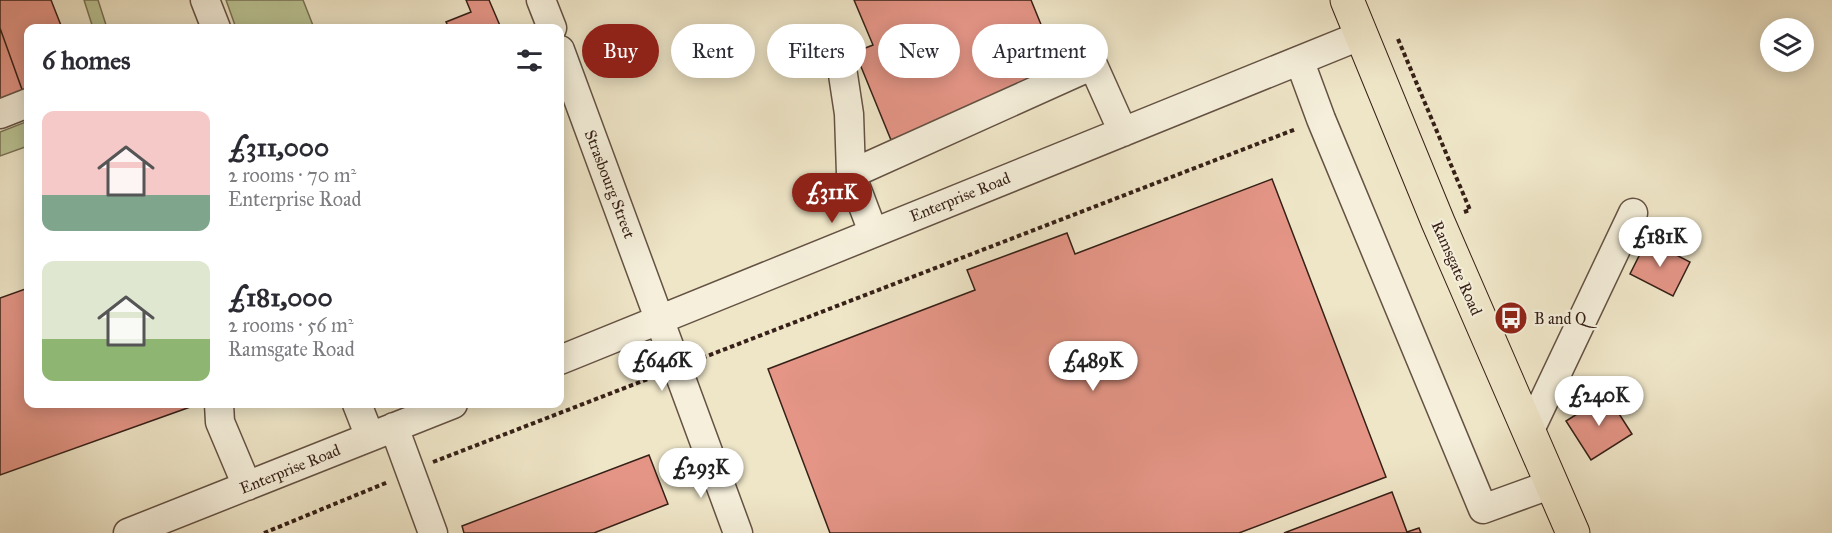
<!DOCTYPE html>
<html lang="en">
<head>
<meta charset="utf-8">
<style>
  :root { --surface:#fff; --page:#f7f7f7; --text:#2b2b33; --muted:#7c7c81; --accent:#8f2418 }
  body { margin:0; font-family:"IM FELL Great Primer",serif; background:var(--page); color:var(--text); height:100vh; display:flex; flex-direction:column; font-size:22px; white-space:nowrap }
  * { box-sizing:border-box; margin:0 }
  p { font-size:20px; color:var(--muted) }
  .icon { flex:none; width:33px; height:33px; fill:none; stroke:currentColor; stroke-width:2; stroke-linecap:round; stroke-linejoin:round }
  .map { position:relative; flex:1; overflow:hidden }
  .sheet { position:absolute; left:24px; top:24px; width:540px; height:384px; display:flex; flex-direction:column; background:var(--surface); border-radius:12px; box-shadow:0 3px 15px #0003 }
  .sheet>* { flex:none }
  .top-card { position:absolute; left:582px; top:24px; width:570px; height:54px; display:flex; gap:12px }
  .fabs { position:absolute; left:1760px; top:18px; display:grid; gap:12px }
  .fabs a { display:grid; place-items:center; width:54px; height:54px; border-radius:50%; background:var(--surface); box-shadow:0 3px 15px #0003; font-size:30px }
  .price { position:absolute; translate:-50% -51px; padding:0 14px; border-radius:21px; background:#fff; color:#222; font-size:20px; line-height:39px; filter:drop-shadow(0 2px 3px #0008) }
  .price::after { content:''; position:absolute; left:50%; top:36px; width:18px; height:14px; margin-left:-9px; background:inherit; clip-path:polygon(0 0,100% 0,50% 100%) }
  .price.selected { background:var(--accent); color:#fff }
  ul { padding:0; list-style:none }
  li { display:flex; align-items:center; gap:18px; height:150px; padding:0 18px }
  li span { display:grid; place-items:center; flex:none; width:168px; height:120px; border-radius:12px; color:#555 }
  li>.icon { margin-inline-start:auto }
  span .icon { width:72px; height:72px; fill:#fffc; stroke-width:1 }
  li b { font-size:26px }
  h2 { display:flex; justify-content:space-between; align-items:center; height:72px; padding:0 18px; font-size:26px }
  .pill { padding:0 21px; border-radius:27px; background:var(--surface); box-shadow:0 3px 15px #0003; font-size:21px; line-height:54px }
  .pill.selected { background:var(--accent); color:#fff }
  .map>svg:first-child { display:block }
</style>
</head>
<body>
<div class="map">
<svg width="1832" height="533" viewBox="0 0 1832 533">
  <rect width="100%" height="100%" fill="#efe6c8"/>
  <filter id="stains"><feTurbulence type="fractalNoise" baseFrequency=".00333" numOctaves="4"/><feColorMatrix values="0 0 0 0 .2 0 0 0 0 .09 0 0 0 0 .02 0 0 0 .5 -.17"/></filter>
  <radialGradient id="worn" r=".72"><stop offset=".6" stop-color="#630" stop-opacity="0"/><stop offset="1" stop-color="#630" stop-opacity=".3"/></radialGradient>
  <path fill="#bbc494" stroke="#787256" stroke-width="1.5" d="M84,0h14l9,28h-14z
    M226,0h77l11,28h-78z
    M28,121v25l-28,10v-24z"/>
  <path fill="#e49586" stroke="#362017" stroke-width="1.5" d="M0,0h51l11,28h-34v65l-4,2 -24,-67z
    M466,0h23l12,28h-52l-3,-6 25,-10z
    M854,0h177l29,71 -169,69 -36,-88 18,-7z
    M0,28l24,67 -24,8z
    M1272,179l114,298 -147,56h-409l-62,-164 207,-79 -8,-20 100,-37 8,21z
    M1647,240l43,22 -17,34 -43,-22z
    M28,288v116h164l1,2 -193,69v-177z
    M1607,395l25,39 -41,26 -25,-39z
    M649,455l19,49 -74,29h-130l-2,-7z
    M1392,492l15,40 12,-4 2,5h-137z"/>
  <g fill="none" stroke-linecap="round" stroke-linejoin="round">
    <g stroke="#645243" stroke-width="31">
      <path id="minor" d="M205,0l11,28
        M541,0l11,28
        M560,50l178,483
        M1300,62l21,57 162,390 69,-25
        M842,68l7,46 2,60 22,58
        M0,114l28,-11
        M851,174l242,-109 30,67
        M560,360l802,-325
        M219,404l1,18 27,64
        M357,404l13,33
        M394,427l39,106
        M1529,432l104,-219
        M128,533l325,-129"/>
    </g>
    <g stroke="#362017" stroke-width="35">
      <path id="major" d="M1347,0l91,222 135,311"/>
    </g>
    <path stroke="#362017" stroke-width="4" stroke-dasharray="4.5 3" stroke-linecap="butt" d="M1398,39l72,171 -6,2
      M702,358l594,-229
      M433,462l220,-85
      M264,533l124,-51"/>
    <use href="#minor" stroke="#f5efdb" stroke-width="28"/>
    <use href="#major" stroke="#efe6c8" stroke-width="33"/>
  </g>
  <defs>
    <g id="bus-disc" transform="scale(1.725)"><circle r="9.5" fill="#8f2418" stroke="#f5efdb"/><path d="M-5-6H5V4H4V6H2V4H-2V6H-4V4H-5ZM-3.5-4V0h7V-4ZM-3.5 1.2v1.5H-2V1.2ZM2 1.2v1.5H3.5V1.2Z" fill="#fff"/></g>
  </defs>
  <g fill-rule="evenodd">
    <use href="#bus-disc" x="1511" y="318"/>
  </g>
  <g text-anchor="middle" dominant-baseline="central" stroke-width="4.5" stroke-linejoin="round" paint-order="stroke">
    <g font-size="16" fill="#362017" stroke="#f5efdb">
      <text transform="translate(610 184) rotate(69)">Strasbourg Street</text>
      <text transform="translate(960 197) rotate(-22)">Enterprise Road</text>
      <text transform="translate(1457 268) rotate(66)">Ramsgate Road</text>
      <text transform="translate(290 469) rotate(-22)">Enterprise Road</text>
    </g>
    <g font-size="16" fill="#362017" stroke="#f5efdb" text-anchor="start">
      <text x="1534" y="318">B and Q</text>
    </g>
  </g>
  <rect width="100%" height="100%" filter="url(#stains)"/>
  <rect width="100%" height="100%" fill="url(#worn)"/>
</svg>
<div class="fabs">
<a><svg class="icon" aria-label="layers" viewBox="0 0 24 24"><path d="M12 4l9 5-9 5-9-5zM3 14l9 5 9-5"/></svg></a>
</div>
<b class="price selected" style="left:832px;top:224px">£311K</b>
<b class="price" style="left:1660px;top:268px">£181K</b>
<b class="price" style="left:662px;top:392px">£646K</b>
<b class="price" style="left:1093px;top:392px">£489K</b>
<b class="price" style="left:1599px;top:427px">£240K</b>
<b class="price" style="left:701px;top:499px">£293K</b>
<div class="top-card">
<a class="pill selected">Buy</a>
<a class="pill">Rent</a>
<a class="pill">Filters</a>
<a class="pill">New</a>
<a class="pill">Apartment</a>
</div>
<section class="sheet">
<h2>6 homes<svg class="icon" aria-label="filters" viewBox="0 0 24 24"><path d="M4 7h16M4 17h16"/><circle cx="9" cy="7" r="2"/><circle cx="15" cy="17" r="2"/></svg></h2>
<ul>
<li><span style="background:linear-gradient(#f6c9c9 70%,#7fa58c 0)"><svg class="icon" aria-label="home" viewBox="0 0 24 24"><path d="M3 11l9-7 9 7M6 9v11h12V9"/></svg></span><div><b>£311,000</b><p>2 rooms · 70 m²</p><p>Enterprise Road</p></div></li>
<li><span style="background:linear-gradient(#dfe7d0 65%,#8fb573 0)"><svg class="icon" aria-label="home" viewBox="0 0 24 24"><path d="M3 11l9-7 9 7M6 9v11h12V9"/></svg></span><div><b>£181,000</b><p>2 rooms · 56 m²</p><p>Ramsgate Road</p></div></li>
</ul>
</section>
</div>
</body>
</html>
